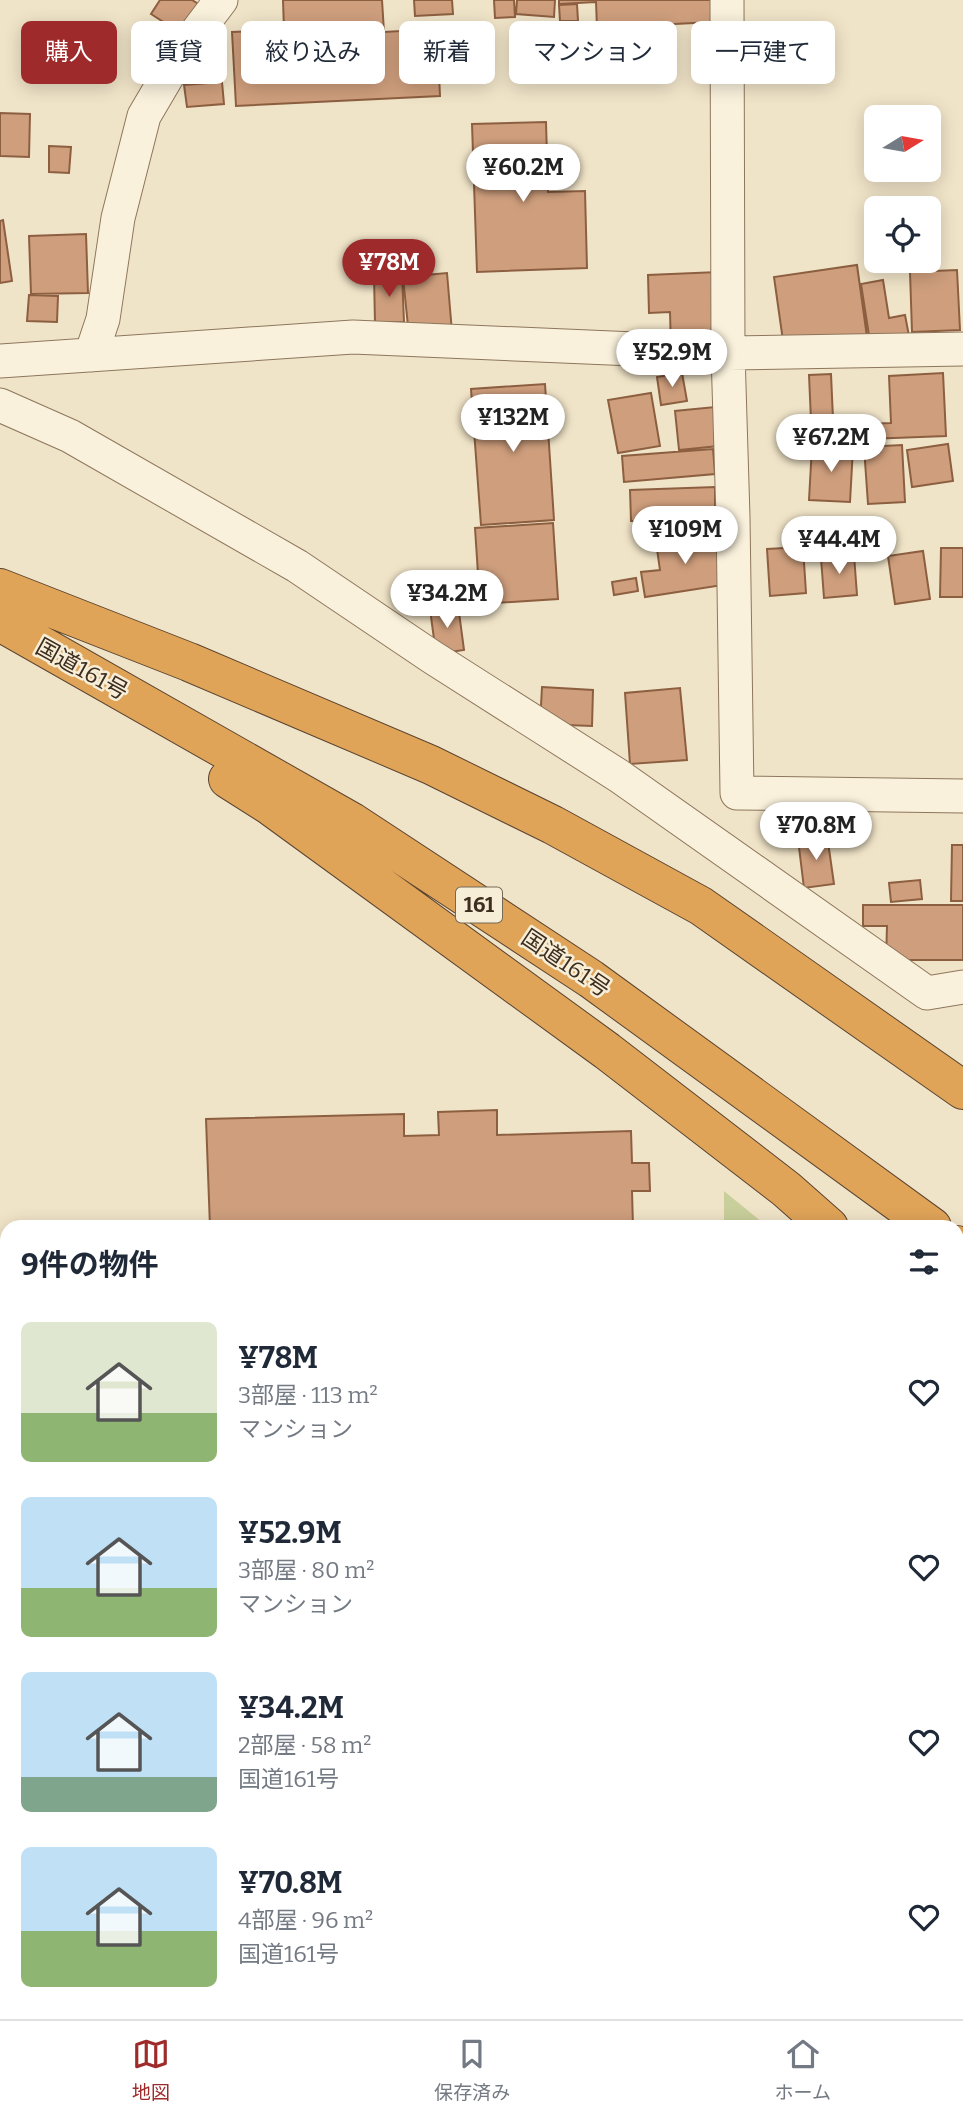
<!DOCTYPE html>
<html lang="ja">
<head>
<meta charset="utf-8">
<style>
  :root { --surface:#fff; --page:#f6f6f7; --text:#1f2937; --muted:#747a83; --line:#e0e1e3; --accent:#9e2a2b }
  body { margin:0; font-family:Bitter,"Noto Sans JP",serif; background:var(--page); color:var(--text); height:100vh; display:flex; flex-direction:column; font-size:26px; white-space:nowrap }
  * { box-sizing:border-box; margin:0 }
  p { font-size:23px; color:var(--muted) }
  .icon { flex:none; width:38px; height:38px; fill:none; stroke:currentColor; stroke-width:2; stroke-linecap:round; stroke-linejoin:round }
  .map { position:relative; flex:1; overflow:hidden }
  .details { position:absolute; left:0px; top:1220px; width:964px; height:800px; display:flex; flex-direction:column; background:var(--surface); border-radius:21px 21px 0 0; box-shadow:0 4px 18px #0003 }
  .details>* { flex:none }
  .top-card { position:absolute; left:21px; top:21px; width:922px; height:63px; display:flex; gap:14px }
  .needle { width:46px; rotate:79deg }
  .controls { position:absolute; left:864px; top:105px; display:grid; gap:14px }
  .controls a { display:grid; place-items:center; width:77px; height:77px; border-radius:10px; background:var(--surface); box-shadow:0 4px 18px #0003; font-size:35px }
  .price { position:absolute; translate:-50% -60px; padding:0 16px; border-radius:24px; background:#fff; color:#222; font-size:23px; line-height:46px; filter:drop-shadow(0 2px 4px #0008) }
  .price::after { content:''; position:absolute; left:50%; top:42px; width:21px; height:16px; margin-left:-10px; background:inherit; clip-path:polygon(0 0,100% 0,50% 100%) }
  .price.current { background:var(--accent); color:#fff }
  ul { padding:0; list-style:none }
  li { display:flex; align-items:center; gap:21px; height:175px; padding:0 21px }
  li span { display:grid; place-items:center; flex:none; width:196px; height:140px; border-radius:10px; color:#555 }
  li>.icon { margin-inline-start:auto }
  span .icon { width:84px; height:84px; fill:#fffc; stroke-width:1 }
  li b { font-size:30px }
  h2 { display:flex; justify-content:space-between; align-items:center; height:84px; padding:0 21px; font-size:30px }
  .pill { padding:0 24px; border-radius:10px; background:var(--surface); box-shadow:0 4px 18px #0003; font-size:24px; line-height:63px }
  .pill.current { background:var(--accent); color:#fff }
  .tab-bar { display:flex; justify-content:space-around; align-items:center; height:98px; border-top:2px solid var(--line); background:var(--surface); font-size:19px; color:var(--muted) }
  .tab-bar a { display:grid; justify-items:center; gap:4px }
  .tab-bar .current { color:var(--accent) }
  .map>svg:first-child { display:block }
</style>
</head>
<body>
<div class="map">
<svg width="963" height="2019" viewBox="0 0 963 2019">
  <rect width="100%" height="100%" fill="#f0e4c8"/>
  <path fill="#c9cf9b" d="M724,1191l44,36h-44z
    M957,1382l6,4v543h-6z"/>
  <path fill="#cf9f7d" stroke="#8d5f41" stroke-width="2" d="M160,0h32l16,10 -18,29 -39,-25z
    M283,0h99l2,32 53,-3 3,67 -204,10 -4,-74 52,-2z
    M414,0h38l1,14 -38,2z
    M494,0h20l1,17 -20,1z
    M517,0h38l-1,17 -38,-3z
    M559,0h153l1,22 -116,6 -1,-26 -37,2z
    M577,4l1,17h-18l-1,-16z
    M624,36l2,19 -25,2 -2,-19z
    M222,82l2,22 -37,3 -3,-22z
    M0,113l30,1 -1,43 -29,-1z
    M546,122l2,70 37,-1 2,77 -110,4 -5,-148z
    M49,146l22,1 -2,26 -20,-1z
    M3,220l9,61 -12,2v-62z
    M86,234l2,59 -57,1 -2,-58z
    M857,265l10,72 -83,11 -10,-71z
    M957,270l3,60 -48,2 -2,-60z
    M718,272l4,74 -51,2 -1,-36 -21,1 -1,-38z
    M447,273l5,59 -43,4 -6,-59z
    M402,274l2,48 -29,1 -1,-48z
    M883,280l6,38 16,-3 4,21 -39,6 -9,-58z
    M29,295l29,1 -1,26 -30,-1z
    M682,373l5,28 -26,4 -4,-28z
    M943,373l3,63 -78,3 -1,-15 24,-1 -2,-47z
    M831,374l2,45 -22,1 -2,-45z
    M545,384l9,136 -73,5 -10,-136z
    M651,393l9,53 -42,7 -10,-53z
    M715,407l4,39 -40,4 -4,-39z
    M948,444l5,37 -41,6 -5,-37z
    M902,445l3,57 -37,2 -4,-57z
    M812,446l41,2 -3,54 -41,-2z
    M713,449l2,25 -91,8 -2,-26z
    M715,487v20l-22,1v12l-62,1 -1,-31z
    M553,523l5,76 -78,5 -5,-76z
    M715,533l8,52 -78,12 -4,-25 19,-2 -4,-28z
    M803,547l3,46 -36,3 -3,-47z
    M941,548h22v49h-23z
    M923,551l7,48 -35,5 -7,-48z
    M854,555l3,40 -33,3 -3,-40z
    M636,578l2,13 -24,4 -2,-13z
    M458,605l6,45 -28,4 -6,-45z
    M542,687l51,3 -1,36 -52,-2z
    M680,688l7,72 -57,4 -5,-71z
    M827,835l7,49 -30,4 -6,-49z
    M952,845h11v56h-12z
    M920,880l2,19 -31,3 -2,-19z
    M863,905h100v55h-77l1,-34h-24z
    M497,1110v25l134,-4 1,32h17l1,28h-18l1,36h-423l-4,-108 198,-5v22l35,-1 -1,-23z
    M0,1430l7,198v51h-7z
    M176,2012h209l1,7h-210z
    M446,2012h199v7h-199z
    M871,2012h52v7h-52z"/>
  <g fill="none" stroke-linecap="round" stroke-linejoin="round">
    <g stroke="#8d765c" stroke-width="35">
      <path id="street" d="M727,0l1,353 5,164 4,276 226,3
        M91,355l12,-36 15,-101 26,-102 37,-63 40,-53
        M0,361l353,-24 375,16 235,-4
        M0,405l70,31 227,130 135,91 187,119 308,217 36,-6"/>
    </g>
    <g stroke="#5b4430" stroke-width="40">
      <path id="highway" d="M0,588l189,74 242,103 122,60 148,81 262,184
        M0,622l352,200 239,157 341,248
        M228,779l41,26 338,246 179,138 43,38
        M957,1245l6,4
        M957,1339l6,5"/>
    </g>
    <use href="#street" stroke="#faf1dc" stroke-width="33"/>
    <use href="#highway" stroke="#e0a458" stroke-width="38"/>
  </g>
  <g text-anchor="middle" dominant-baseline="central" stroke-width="5" stroke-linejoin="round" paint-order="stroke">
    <rect fill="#f7eed8" stroke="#756857" stroke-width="2" x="456" y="887.5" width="46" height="35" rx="5"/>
    <g font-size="21" font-weight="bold" fill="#3d2e20">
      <text x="479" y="905">161</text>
    </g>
    <g font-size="23" fill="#3d2e20" stroke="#f7eed8">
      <text transform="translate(82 669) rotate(29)">国道161号</text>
      <text transform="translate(566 963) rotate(34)">国道161号</text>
    </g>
  </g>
</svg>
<div class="controls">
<a><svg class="needle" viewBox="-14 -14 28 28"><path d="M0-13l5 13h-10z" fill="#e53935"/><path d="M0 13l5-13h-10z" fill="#747a83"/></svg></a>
<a><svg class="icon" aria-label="locate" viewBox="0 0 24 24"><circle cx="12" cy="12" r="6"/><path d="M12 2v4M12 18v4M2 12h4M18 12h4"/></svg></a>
</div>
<b class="price" style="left:523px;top:204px">¥60.2M</b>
<b class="price current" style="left:389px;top:299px">¥78M</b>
<b class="price" style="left:672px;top:389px">¥52.9M</b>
<b class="price" style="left:513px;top:454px">¥132M</b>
<b class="price" style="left:831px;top:474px">¥67.2M</b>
<b class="price" style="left:685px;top:566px">¥109M</b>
<b class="price" style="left:839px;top:576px">¥44.4M</b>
<b class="price" style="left:447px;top:630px">¥34.2M</b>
<b class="price" style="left:816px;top:862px">¥70.8M</b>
<div class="top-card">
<a class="pill current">購入</a>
<a class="pill">賃貸</a>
<a class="pill">絞り込み</a>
<a class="pill">新着</a>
<a class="pill">マンション</a>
<a class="pill">一戸建て</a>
</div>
<section class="details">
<h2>9件の物件<svg class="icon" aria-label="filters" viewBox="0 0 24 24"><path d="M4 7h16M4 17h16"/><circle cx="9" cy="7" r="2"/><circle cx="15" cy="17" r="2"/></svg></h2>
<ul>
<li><span style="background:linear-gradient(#dfe7d0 65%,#8fb573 0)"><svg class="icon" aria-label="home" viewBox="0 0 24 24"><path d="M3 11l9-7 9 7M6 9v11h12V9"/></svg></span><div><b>¥78M</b><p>3部屋 · 113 m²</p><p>マンション</p></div><svg class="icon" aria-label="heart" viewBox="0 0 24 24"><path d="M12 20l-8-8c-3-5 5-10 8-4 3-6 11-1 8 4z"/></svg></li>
<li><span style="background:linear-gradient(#bfe0f5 65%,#8fb573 0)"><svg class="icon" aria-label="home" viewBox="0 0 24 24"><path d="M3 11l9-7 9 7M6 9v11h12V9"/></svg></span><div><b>¥52.9M</b><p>3部屋 · 80 m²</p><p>マンション</p></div><svg class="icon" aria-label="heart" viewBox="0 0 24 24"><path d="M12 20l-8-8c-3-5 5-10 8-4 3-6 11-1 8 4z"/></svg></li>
<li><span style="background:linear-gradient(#bfe0f5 75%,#7fa58c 0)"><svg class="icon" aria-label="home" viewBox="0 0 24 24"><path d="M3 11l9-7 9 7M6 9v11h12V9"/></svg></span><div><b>¥34.2M</b><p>2部屋 · 58 m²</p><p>国道161号</p></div><svg class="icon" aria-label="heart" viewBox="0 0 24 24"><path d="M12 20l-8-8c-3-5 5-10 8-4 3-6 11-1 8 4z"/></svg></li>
<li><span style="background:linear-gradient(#bfe0f5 60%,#8fb573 0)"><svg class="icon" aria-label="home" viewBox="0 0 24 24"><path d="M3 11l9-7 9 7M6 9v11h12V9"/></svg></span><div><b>¥70.8M</b><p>4部屋 · 96 m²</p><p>国道161号</p></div><svg class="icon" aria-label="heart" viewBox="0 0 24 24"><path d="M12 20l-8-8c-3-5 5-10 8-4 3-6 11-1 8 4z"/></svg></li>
</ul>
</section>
</div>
<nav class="tab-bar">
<a class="current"><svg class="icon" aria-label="map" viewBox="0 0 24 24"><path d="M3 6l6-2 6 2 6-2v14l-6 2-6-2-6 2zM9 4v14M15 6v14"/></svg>地図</a>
<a><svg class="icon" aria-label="saved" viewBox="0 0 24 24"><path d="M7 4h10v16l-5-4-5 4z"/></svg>保存済み</a>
<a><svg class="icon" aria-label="home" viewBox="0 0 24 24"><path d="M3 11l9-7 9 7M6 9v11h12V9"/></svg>ホーム</a>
</nav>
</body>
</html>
